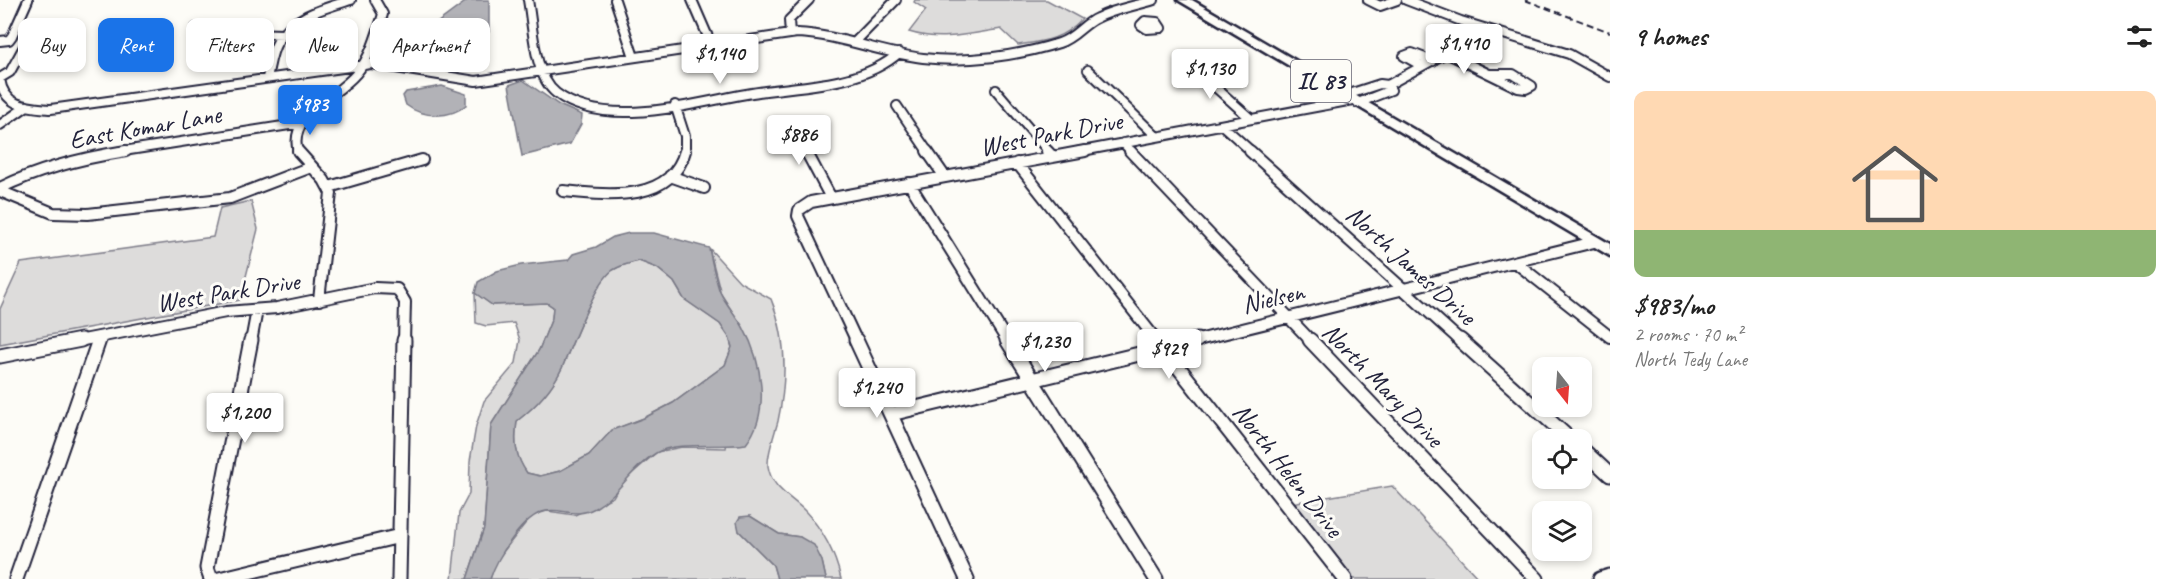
<!DOCTYPE html>
<html lang="en">
<head>
<meta charset="utf-8">
<style>
  :root { --surface:#fff; --page:#f6f6f6; --text:#222; --muted:#767676; --accent:#1a73e8 }
  body { margin:0; font-family:Caveat,sans-serif; background:var(--page); color:var(--text); height:100vh; display:flex; flex-direction:column; font-size:22px; white-space:nowrap }
  * { box-sizing:border-box; margin:0 }
  p { font-size:20px; color:var(--muted) }
  .icon { flex:none; width:33px; height:33px; fill:none; stroke:currentColor; stroke-width:2; stroke-linecap:round; stroke-linejoin:round }
  .map { position:relative; flex:1; overflow:hidden }
  .sheet { display:flex; flex-direction:column; background:var(--surface); width:570px }
  .sheet>* { flex:none }
  .top-card { position:absolute; left:18px; top:18px; width:570px; height:54px; display:flex; gap:12px }
  .needle { width:39px; rotate:163deg }
  .fabs { position:absolute; left:1532px; top:357px; display:grid; gap:12px }
  .fabs a { display:grid; place-items:center; width:60px; height:60px; border-radius:12px; background:var(--surface); box-shadow:0 3px 9px #0003; font-size:30px }
  .price { position:absolute; translate:-50% -51px; padding:0 14px; border-radius:6px; background:#fff; color:#222; font-size:20px; line-height:39px; filter:drop-shadow(0 2px 3px #0008) }
  .price::after { content:''; position:absolute; left:50%; top:36px; width:18px; height:14px; margin-left:-9px; background:inherit; clip-path:polygon(0 0,100% 0,50% 100%) }
  .price.current { background:var(--accent); color:#fff }
  ul { padding:0; list-style:none }
  li { display:grid; align-content:center; gap:12px; height:318px; padding:0 24px }
  li span { display:grid; place-items:center; height:186px; border-radius:12px; color:#555 }
  li>.icon { margin-inline-start:auto }
  span .icon { width:108px; height:108px; fill:#fffc; stroke-width:1 }
  li b { font-size:26px }
  h2 { display:flex; justify-content:space-between; align-items:center; height:72px; padding:0 24px; font-size:26px }
  .pill { padding:0 21px; border-radius:12px; background:var(--surface); box-shadow:0 3px 9px #0003; font-size:21px; line-height:54px }
  .pill.current { background:var(--accent); color:#fff }
  main { display:flex; flex:1; min-height:0 }
  .map>svg:first-child { display:block }
</style>
</head>
<body>
<main>
<div class="map">
<svg width="1610" height="579" viewBox="0 0 1610 579">
  <rect width="100%" height="100%" fill="#fdfcf7"/>
  <filter id="ink" filterUnits="userSpaceOnUse"><feTurbulence type="fractalNoise" baseFrequency=".0167" numOctaves="2"/><feDisplacementMap in="SourceGraphic" scale="12" xChannelSelector="R" yChannelSelector="G"/><feConvolveMatrix kernelMatrix="1 2 1 2 8 2 1 2 1" color-interpolation-filters="sRGB"/></filter>
  <g filter="url(#ink)">
    <path fill="#dddcdb" stroke="#807f8b" stroke-width="1.5" d="M915,0h132l35,19c-21,21 -36,22 -64,26l-17,-16c-31,5 -61,13 -92,3l17,-22 -12,-8z
      M251,201l7,28 -18,71 -240,44v-35l21,-46 192,-26 7,-29z
      M709,248l31,34 31,17c16,39 16,81 7,122 -3,12 -11,32 -10,45 3,22 23,31 37,45 18,19 30,42 36,68h-15l-4,-18 -22,-24 -21,-3 -29,-18 -11,15 34,34 4,14h-287l6,-18 35,-45 16,-5 28,4 38,-18 8,-14 36,-31 25,-5 44,1 17,-120 -22,-34z
      M639,261l18,7 17,14 10,17 36,25 9,13 3,11 -7,17 -52,38 -29,15 -31,12 -24,25 -29,16 -20,5 -13,-3c-12,-17 -13,-31 -10,-52 18,-14 35,-32 45,-53 9,-21 33,-86 51,-98 8,-5 17,-7 26,-9z
      M475,293l17,12 55,-2 6,4 -1,11 -13,32 -48,75 -7,103 -17,51h-15l7,-66 10,-19 1,-33 6,-35 8,-25 32,-38 4,-23 -6,-17 -28,3 -10,-3z
      M1392,486l87,93h-130l-58,-76z"/>
    <path fill="#b2b2b7" stroke="#787885" stroke-width="1.5" fill-rule="evenodd" d="M468,0h21v32l-28,13 -24,2 -5,-7 1,-14z
      M523,80l36,25 23,10 -1,9 -11,20 -48,12 -13,-71z
      M442,86l24,8v11c-16,14 -43,13 -60,0l-3,-9 3,-4z
      M629,233h25l55,15c3,15 6,30 11,44 6,13 16,23 23,35 19,34 28,85 3,117 -24,4 -71,-3 -90,9 -25,15 -37,42 -61,55 -20,11 -31,0 -49,3 -23,4 -49,47 -56,68h-23l17,-51 7,-103 48,-75 13,-32 1,-11 -6,-4 -55,2 -17,-12 3,-11 19,-11 24,-6 47,-5 5,-6 23,-7 17,-10zM639,261l18,7 17,14 10,17 36,25 9,13 3,10 -7,18 -52,38 -29,15 -32,12 -23,25 -29,16 -20,5 -13,-3c-12,-17 -13,-31 -10,-52 18,-14 35,-32 45,-53 9,-21 33,-86 51,-98 8,-5 17,-7 26,-9z
      M750,516l29,18 21,3 14,8 8,16 4,18h-49l-4,-14 -34,-34 -2,-9 3,-5z"/>
    <g fill="none" stroke-linecap="round" stroke-linejoin="round">
      <g stroke="#22223b" stroke-width="12">
        <path id="minor-far2" d="M528,0c5,27 6,76 28,93 49,38 141,9 196,0 48,-8 108,-6 147,-40
          M615,0l19,57
          M692,0l20,46
          M1368,0l12,6 17,-6
          M1406,0l55,21 108,33 41,23
          M1145,21l12,1 4,6 -14,1 -6,-4z
          M196,28l18,4 70,2
          M790,34l-1,-14 20,-20
          M0,41l9,-1 3,-4 16,-36
          M855,42l41,-42
          M1446,53l72,35 8,1 6,-3 -19,-12h-22
          M1186,61l65,58
          M1422,66l-18,-10 8,-3 21,8
          M1088,70l68,66
          M0,78l10,-6 16,-29
          M267,78c3,-12 4,-26 11,-37 14,-25 47,-33 73,-41
          M0,79c4,28 27,28 51,30l320,-45 105,17 321,-48c43,2 83,20 126,25 43,5 95,-2 136,-15 16,-5 24,-19 38,-25 17,-9 39,-12 57,-18
          M1388,85l67,-37 15,-24
          M996,90l53,62
          M1346,95l34,-11 8,1 3,5 -33,13
          M675,105l10,31v16
          M897,106l31,46
          M791,121l16,31
          M0,125l27,-19
          M1222,125l30,27
          M1123,143l9,9
          M117,152l185,-29
          M298,152c-11,-37 39,-55 58,-78 14,-16 21,-40 27,-60l-8,-14
          M1077,152l276,-52"/>
      </g>
      <g stroke="#22223b" stroke-width="14">
        <path id="minor-far1" d="M298,151l26,29 7,13 -12,107
          M806,151l25,47
          M927,151l18,26
          M1047,151l5,5
          M1130,151l182,191
          M1250,151l212,191
          M1017,163l141,179
          M670,176l34,12
          M909,183l99,159
          M329,187l93,-27
          M0,188c41,-20 82,-30 126,-37
          M0,191l53,22 35,1 142,-16 81,-31
          M563,191c42,4 108,13 122,-40
          M1515,262l95,75
          M73,342l153,-30 51,-4 98,-20 22,1 8,13 -1,40
          M98,342l2,-5
          M251,342l6,-32
          M857,342l-59,-126 1,-6 12,-8 274,-51
          M1190,342l404,-100"/>
      </g>
      <g stroke="#22223b" stroke-width="17">
        <path id="minor" d="M856,340l111,239
          M1007,340l149,239
          M1157,340l188,239
          M1310,340l227,239
          M1460,340l111,100
          M0,356l81,-16
          M891,414l306,-74
          M1581,448l29,27
          M16,579l83,-239
          M211,579l-4,-11 44,-228
          M219,579l181,-43
          M399,579l5,-239
          M1600,579l10,-3"/>
      </g>
      <g stroke="#22223b" stroke-width="5">
        <path id="primary" d="M1178,0h14l418,244v12z"/>
      </g>
      <use href="#minor-far2" stroke="#fdfcf7" stroke-width="8"/>
      <use href="#minor-far1" stroke="#fdfcf7" stroke-width="10"/>
      <use href="#minor" stroke="#fdfcf7" stroke-width="13"/>
      <use href="#primary" fill="#fdfcf7" fill-rule="evenodd"/>
      <path stroke="#22223b" stroke-width="2" stroke-dasharray="7 4" stroke-linecap="butt" d="M1525,0l85,32"/>
    </g>
  </g>
  <g text-anchor="middle" dominant-baseline="central" stroke-width="6" stroke-linejoin="round" paint-order="stroke">
    <rect fill="#fdfcf7" stroke="#646373" stroke-width="1.5" x="1291" y="60" width="60" height="42" rx="4.5"/>
    <g font-size="24" font-weight="bold" fill="#22223b">
      <text x="1321" y="81">IL 83</text>
    </g>
    <g font-size="26" fill="#22223b" stroke="#fdfcf7">
      <text transform="translate(145 127) rotate(-10)">East Komar Lane</text>
      <text transform="translate(1051 134) rotate(-11)">West Park Drive</text>
      <text transform="translate(1411 265) rotate(42)">North James Drive</text>
      <text transform="translate(228 292) rotate(-9)">West Park Drive</text>
      <text transform="translate(1273 298) rotate(-13)">Nielsen</text>
      <text transform="translate(1383 385) rotate(46)">North Mary Drive</text>
      <text transform="translate(1288 470) rotate(52)">North Helen Drive</text>
    </g>
  </g>
</svg>
<div class="fabs">
<a><svg class="needle" viewBox="-14 -14 28 28"><path d="M0-13l5 13h-10z" fill="#e53935"/><path d="M0 13l5-13h-10z" fill="#767676"/></svg></a>
<a><svg class="icon" aria-label="locate" viewBox="0 0 24 24"><circle cx="12" cy="12" r="6"/><path d="M12 2v4M12 18v4M2 12h4M18 12h4"/></svg></a>
<a><svg class="icon" aria-label="layers" viewBox="0 0 24 24"><path d="M12 4l9 5-9 5-9-5zM3 14l9 5 9-5"/></svg></a>
</div>
<b class="price" style="left:1464px;top:75px">$1,410</b>
<b class="price" style="left:720px;top:85px">$1,140</b>
<b class="price" style="left:1210px;top:100px">$1,130</b>
<b class="price current" style="left:310px;top:136px">$983</b>
<b class="price" style="left:799px;top:166px">$886</b>
<b class="price" style="left:1045px;top:373px">$1,230</b>
<b class="price" style="left:1169px;top:380px">$929</b>
<b class="price" style="left:877px;top:419px">$1,240</b>
<b class="price" style="left:245px;top:444px">$1,200</b>
<div class="top-card">
<a class="pill">Buy</a>
<a class="pill current">Rent</a>
<a class="pill">Filters</a>
<a class="pill">New</a>
<a class="pill">Apartment</a>
</div>
</div>
<section class="sheet">
<h2>9 homes<svg class="icon" aria-label="filters" viewBox="0 0 24 24"><path d="M4 7h16M4 17h16"/><circle cx="9" cy="7" r="2"/><circle cx="15" cy="17" r="2"/></svg></h2>
<ul>
<li><span style="background:linear-gradient(#ffd9b3 75%,#8fb573 0)"><svg class="icon" aria-label="home" viewBox="0 0 24 24"><path d="M3 11l9-7 9 7M6 9v11h12V9"/></svg></span><div><b>$983/mo</b><p>2 rooms · 70 m²</p><p>North Tedy Lane</p></div></li>
</ul>
</section>
</main>
</body>
</html>
